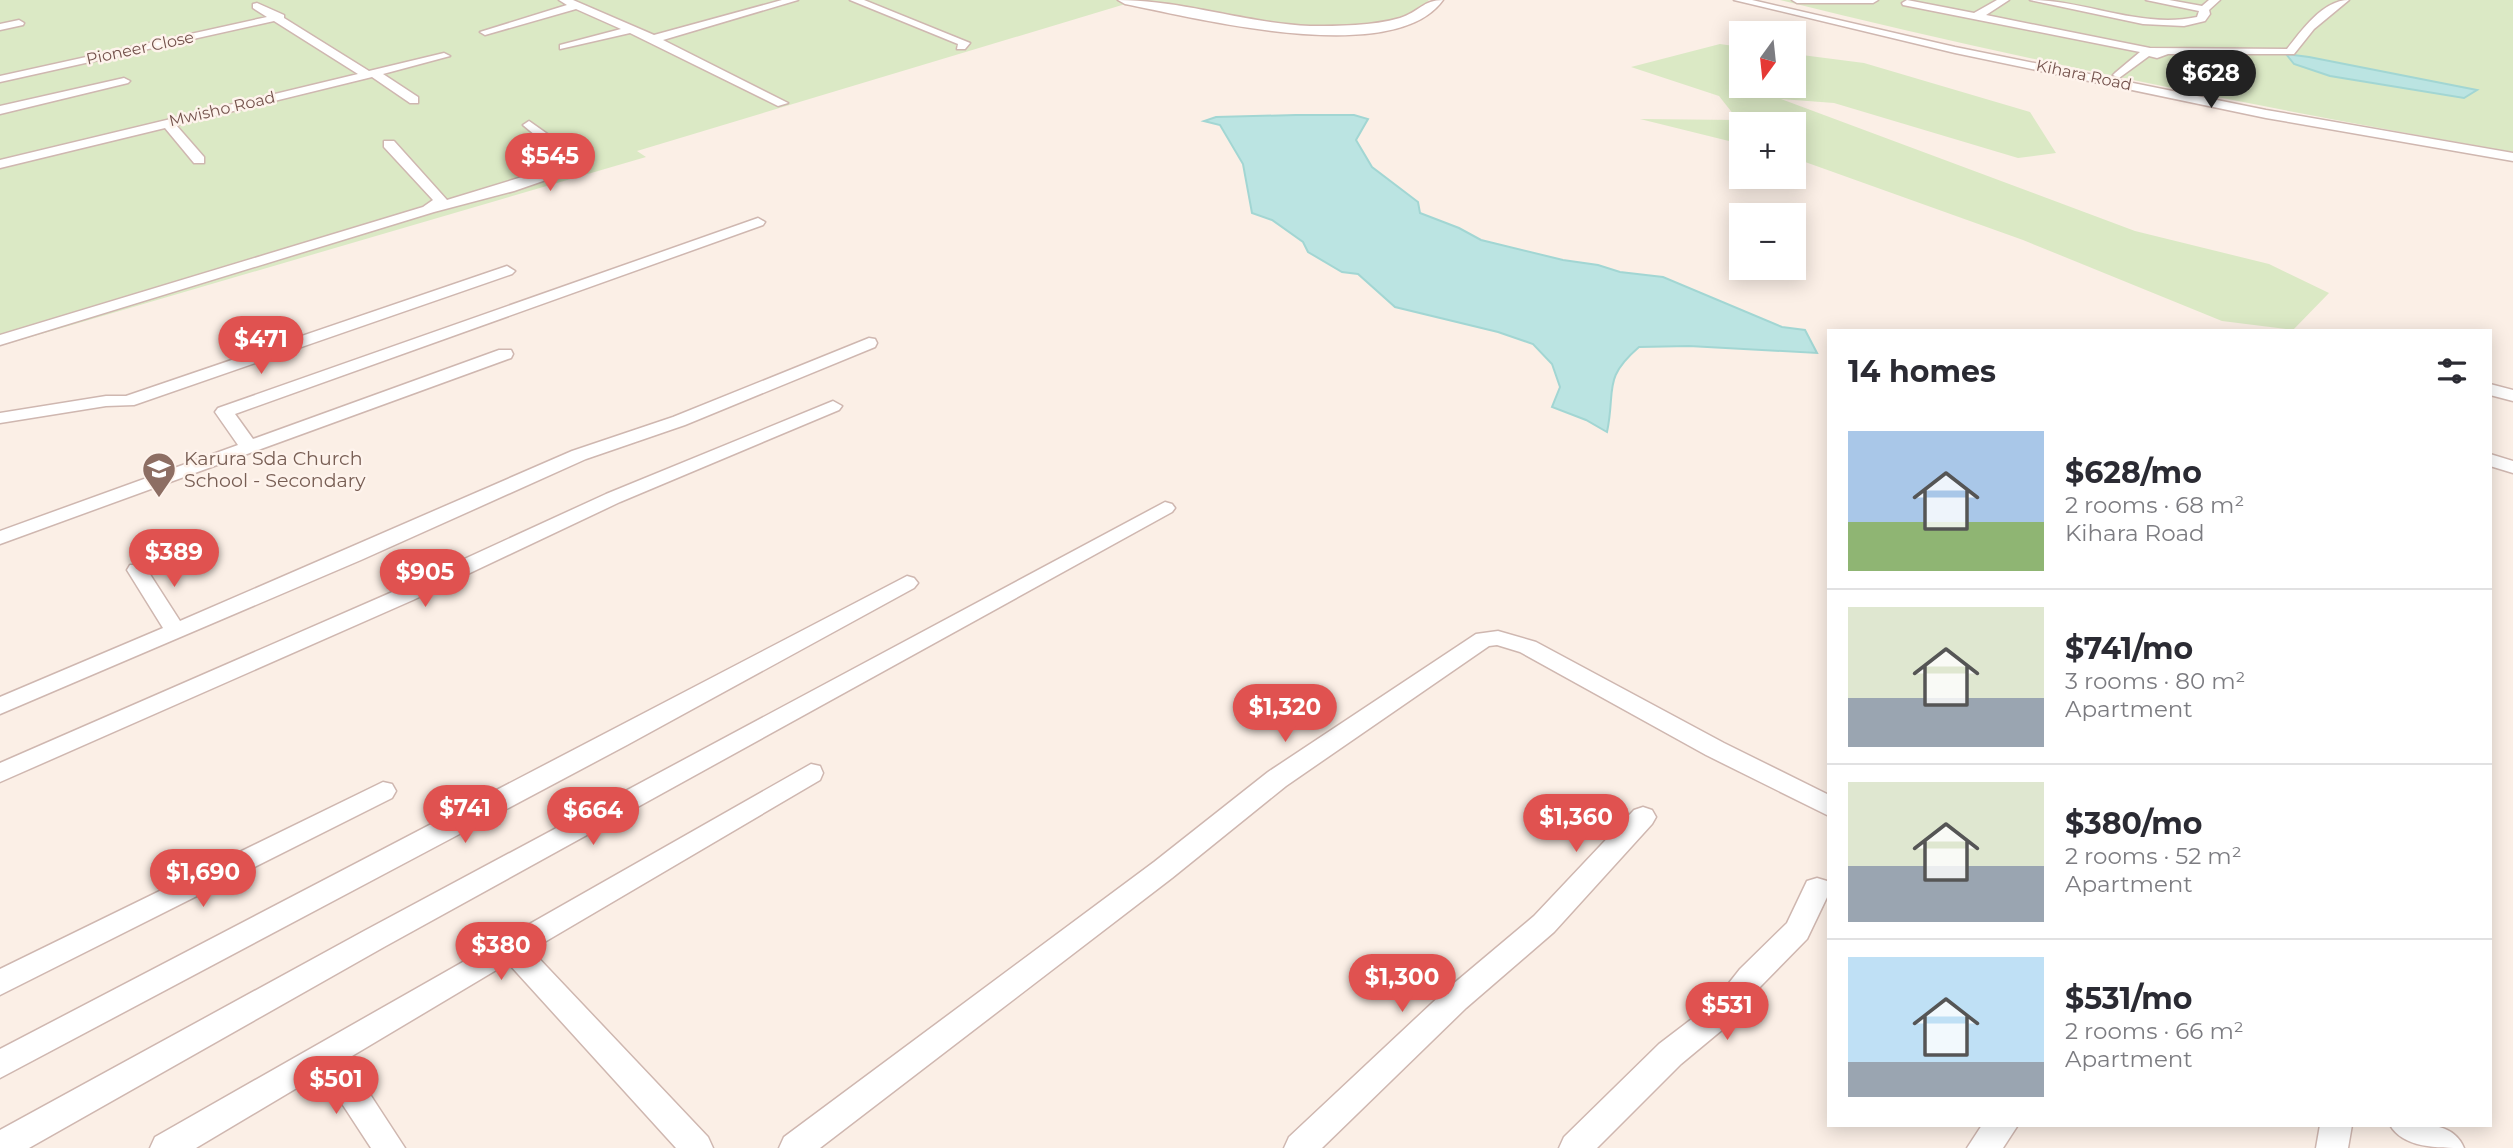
<!DOCTYPE html>
<html lang="en">
<head>
<meta charset="utf-8">
<style>
  :root { --surface:#fff; --page:#f7f7f7; --text:#2b2b33; --muted:#7c7c81; --line:#e1e1e2; --accent:#e05250 }
  body { margin:0; font-family:Montserrat,sans-serif; background:var(--page); color:var(--text); height:100vh; display:flex; flex-direction:column; font-size:26px; white-space:nowrap }
  * { box-sizing:border-box; margin:0 }
  p { font-size:23px; color:var(--muted) }
  .icon { flex:none; width:38px; height:38px; fill:none; stroke:currentColor; stroke-width:2; stroke-linecap:round; stroke-linejoin:round }
  .map { position:relative; flex:1; overflow:hidden }
  .drawer { position:absolute; left:1827px; top:329px; width:665px; height:798px; display:flex; flex-direction:column; background:var(--surface); border-radius:0px; box-shadow:0 4px 18px #0003 }
  .drawer>* { flex:none }
  .needle { width:46px; rotate:195deg }
  .controls { position:absolute; left:1729px; top:21px; display:grid; gap:14px }
  .controls a { display:grid; place-items:center; width:77px; height:77px; border-radius:0px; background:var(--surface); box-shadow:0 4px 18px #0003; font-size:35px }
  .price { position:absolute; translate:-50% -60px; padding:0 16px; border-radius:24px; background:var(--accent); color:#fff; font-size:23px; line-height:46px; filter:drop-shadow(0 2px 4px #0008) }
  .price::after { content:''; position:absolute; left:50%; top:42px; width:21px; height:16px; margin-left:-10px; background:inherit; clip-path:polygon(0 0,100% 0,50% 100%) }
  .price.on { background:#222; color:#fff }
  ul { padding:0; list-style:none }
  li { display:flex; align-items:center; gap:21px; height:175px; padding:0 21px }
  li+li { border-top:2px solid var(--line) }
  li span { display:grid; place-items:center; flex:none; width:196px; height:140px; border-radius:0px; color:#555 }
  li>.icon { margin-inline-start:auto }
  span .icon { width:84px; height:84px; fill:#fffc; stroke-width:1 }
  li b { font-size:30px }
  h2 { display:flex; justify-content:space-between; align-items:center; height:84px; padding:0 21px; font-size:30px }
  .map>svg:first-child { display:block }
</style>
</head>
<body>
<div class="map">
<svg width="2513" height="1148" viewBox="0 0 2513 1148">
  <rect width="100%" height="100%" fill="#fbefe6"/>
  <path fill="#dbe9c5" d="M0,0h1122l10,2 -495,149 9,6 -646,189z
    M1132,0h297c-43,57 -235,12 -297,0z
    M1780,0h733v152c-246,-43 -491,-92 -733,-152z
    M1720,44l21,3v39h53v-32l70,9 166,49 26,41 -38,5 -184,-55 -53,-4 354,132 134,33 60,29 -36,37 -71,-9 -199,-81 -229,-82v-34h-53v20l-101,-25 98,1 -19,-24 -88,-29z"/>
  <path fill="#bbe4e2" stroke="#a2d6d3" stroke-width="2" d="M2286,54l23,3 168,33 -13,8 -134,-22 -36,-12z
    M1296,115h58l14,4 -12,21 16,27 46,35 2,11 39,15 22,12 82,20 35,5 22,7 43,5 119,50 23,3 12,23 -128,-7 -50,1c-37,32 -23,42 -32,85l-21,-12 -34,-13 8,-20 -8,-23 -19,-20 -35,-12 -103,-25 -37,-33 -16,-2 -34,-20 -5,-10 -31,-22 -20,-7 -9,-49 -23,-39 -16,-4 12,-4z"/>
  <g fill="none" stroke-linecap="round" stroke-linejoin="round">
    <g stroke="#cfb7b0" stroke-width="3">
      <path id="street" d="M559,0h14l81,35 128,-35h16l-135,40 125,63 -10,3 -148,-73 -70,16v-4l61,-16 -45,-20 -91,26 -5,-3 87,-27z
        M850,0h14l106,43 -5,6h-8l1,-5z
        M1734,0h18l203,47 311,63 247,43v8l-247,-43 -311,-65z
        M1792,0h86l-5,3h-76z
        M1907,0l67,13 23,-13h12l-23,15 164,33 137,1c15,-19 36,-49 62,-49l-35,29 -20,25h-126l-11,4 -8,-2 -30,22 -6,-3 2,-2 25,-21 -237,-47 -1,-2z
        M2030,0c56,0 110,29 167,17l2,-6 -53,-11h23l33,6 7,-6h11l-11,10 1,4 -5,7 -21,5 -41,-2z
        M257,3l27,12v3l85,53 75,-18 6,3 -67,18 35,23v6h-8l-38,-26 -196,48 28,32v6h-10l-29,-35 -165,40v-8l358,-86 -84,-53 -274,61v-6l267,-59 -14,-9v-4z
        M19,20l5,3 -1,2 -23,5v-6z
        M124,78l6,3 -2,2 -128,31v-8z
        M529,121l41,29 5,10 -6,12 -55,19 -80,21 -434,133v-10l423,-128 10,-7 -49,-53v-6h10l53,59 111,-34 3,-6 -2,-5 -36,-30z
        M758,218l7,4 -2,3 -528,189 18,25 246,-89h12l2,4 -2,4 -511,186v-13l238,-86 -23,-33 3,-4z
        M507,266l8,5 -3,3 -378,131 -28,1 -106,17v-10l106,-17h20z
        M869,338l6,1 2,4 -2,4 -190,78 -99,34 -225,101 -361,154v-17l163,-69 -36,-58 3,-5h14l36,56 392,-170 101,-34z
        M2490,384l23,6v11l-23,-6z
        M833,401l9,5 -3,4 -219,92 -207,98 -413,182v-19l397,-173 209,-96z
        M2490,454l23,7v12l-23,-7z
        M1165,502l7,2 3,4 -3,4 -788,435 -355,201h-29v-18l364,-199z
        M907,576l7,2 4,5 -4,5 -287,157 -627,333v-29z
        M1498,631l38,11 188,101 105,52v21l-123,-61 -186,-103 -23,-7 -8,1 -203,140 -114,92 -352,270h-41l5,-11 370,-275 114,-90 208,-138z
        M811,764l9,2 3,7 -3,7 -289,170 177,187 5,11h-37l-168,-185 -161,96 58,89h-34l-49,-75 -126,75h-46l5,-11z
        M383,782l9,2 4,7 -4,7 -392,197v-26z
        M1643,807l9,3 4,7 -4,7 -98,108 -88,76 -144,140h-38l5,-11 157,-147 88,-74 100,-106z
        M1817,878l10,3 2,12 -22,46 -47,48 -26,33 -53,44 -84,84h-38l5,-11 95,-93 55,-42 26,-33 47,-46 20,-42z
        M1982,1125h36l-15,23h-36z
        M2320,1125h32l-4,23h-32z
        M2390,1125c27,0 62,-6 74,23 -26,0 -61,0 -74,-23z"/>
    </g>
    <g stroke="#d1b5ad" stroke-width="3">
      <path id="secondary" d="M1118,0c64,0 127,23 192,26 29,0 62,0 90,-8 19,-6 23,-18 43,-18 -49,69 -247,18 -318,4z"/>
    </g>
    <use href="#street" fill="#fff" fill-rule="evenodd"/>
    <use href="#secondary" fill="#fff" fill-rule="evenodd"/>
  </g>
  <defs>
    <g id="school-pin" transform="scale(1.75)"><path d="M0 17L-7.5 6A9.5 9.5 0 1 1 7.5 6Z" fill="#8d6e63" stroke="#fef3ec"/><path d="M0-5L7-2L0 1L-7-2ZM-4 1L0 2.5L4 1V4Q0 6-4 4Z" fill="#fff"/></g>
  </defs>
  <g fill-rule="evenodd">
    <use href="#school-pin" x="159" y="469"/>
  </g>
  <g text-anchor="middle" dominant-baseline="central" stroke-width="5" stroke-linejoin="round" paint-order="stroke">
    <g font-size="16" fill="#74524c" stroke="#fef3ec">
      <text transform="translate(140 48) rotate(-12)">Pioneer Close</text>
      <text transform="translate(2084 75) rotate(12)">Kihara Road</text>
      <text transform="translate(222 109) rotate(-13)">Mwisho Road</text>
    </g>
    <g font-size="19" fill="#785e54" stroke="#fef3ec" text-anchor="start">
      <text x="184" y="458">Karura Sda Church<tspan x="184" dy="22">School - Secondary</tspan></text>
    </g>
  </g>
</svg>
<div class="controls">
<a><svg class="needle" viewBox="-14 -14 28 28"><path d="M0-13l5 13h-10z" fill="#e53935"/><path d="M0 13l5-13h-10z" fill="#7c7c81"/></svg></a>
<a>+</a>
<a>−</a>
</div>
<b class="price on" style="left:2211px;top:110px">$628</b>
<b class="price" style="left:550px;top:193px">$545</b>
<b class="price" style="left:261px;top:376px">$471</b>
<b class="price" style="left:174px;top:589px">$389</b>
<b class="price" style="left:425px;top:609px">$905</b>
<b class="price" style="left:1285px;top:744px">$1,320</b>
<b class="price" style="left:465px;top:845px">$741</b>
<b class="price" style="left:593px;top:847px">$664</b>
<b class="price" style="left:1576px;top:854px">$1,360</b>
<b class="price" style="left:203px;top:909px">$1,690</b>
<b class="price" style="left:501px;top:982px">$380</b>
<b class="price" style="left:1402px;top:1014px">$1,300</b>
<b class="price" style="left:1727px;top:1042px">$531</b>
<b class="price" style="left:336px;top:1116px">$501</b>
<section class="drawer">
<h2>14 homes<svg class="icon" aria-label="filters" viewBox="0 0 24 24"><path d="M4 7h16M4 17h16"/><circle cx="9" cy="7" r="2"/><circle cx="15" cy="17" r="2"/></svg></h2>
<ul>
<li><span style="background:linear-gradient(#a9c7e8 65%,#8fb573 0)"><svg class="icon" aria-label="home" viewBox="0 0 24 24"><path d="M3 11l9-7 9 7M6 9v11h12V9"/></svg></span><div><b>$628/mo</b><p>2 rooms · 68 m²</p><p>Kihara Road</p></div></li>
<li><span style="background:linear-gradient(#dfe7d0 65%,#9aa5b1 0)"><svg class="icon" aria-label="home" viewBox="0 0 24 24"><path d="M3 11l9-7 9 7M6 9v11h12V9"/></svg></span><div><b>$741/mo</b><p>3 rooms · 80 m²</p><p>Apartment</p></div></li>
<li><span style="background:linear-gradient(#dfe7d0 60%,#9aa5b1 0)"><svg class="icon" aria-label="home" viewBox="0 0 24 24"><path d="M3 11l9-7 9 7M6 9v11h12V9"/></svg></span><div><b>$380/mo</b><p>2 rooms · 52 m²</p><p>Apartment</p></div></li>
<li><span style="background:linear-gradient(#bfe0f5 75%,#9aa5b1 0)"><svg class="icon" aria-label="home" viewBox="0 0 24 24"><path d="M3 11l9-7 9 7M6 9v11h12V9"/></svg></span><div><b>$531/mo</b><p>2 rooms · 66 m²</p><p>Apartment</p></div></li>
</ul>
</section>
</div>
</body>
</html>
